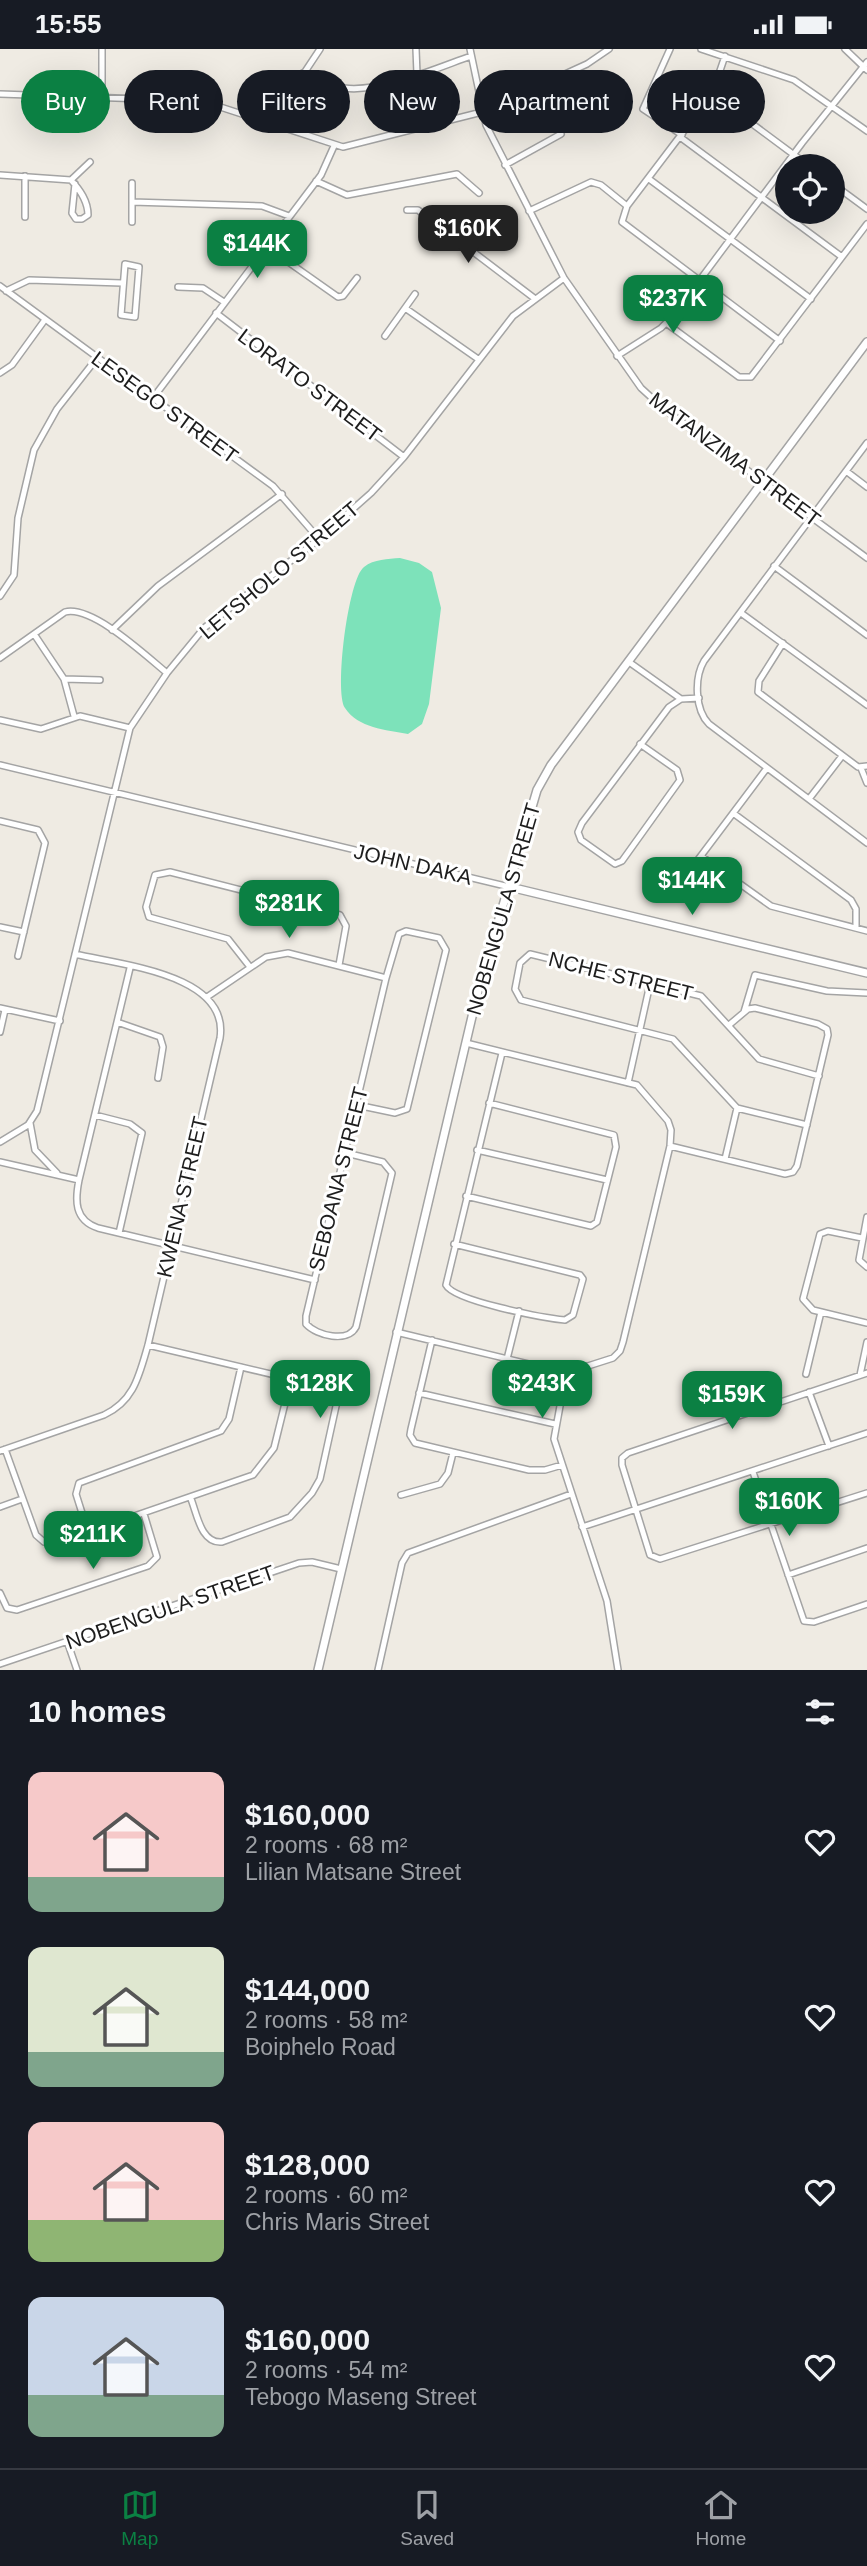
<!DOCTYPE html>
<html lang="en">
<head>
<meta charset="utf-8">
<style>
  :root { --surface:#171b24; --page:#242831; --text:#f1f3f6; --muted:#9ea1a6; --line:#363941; --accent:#0b8043 }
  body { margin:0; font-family:Arial,sans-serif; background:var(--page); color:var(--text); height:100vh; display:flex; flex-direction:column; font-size:26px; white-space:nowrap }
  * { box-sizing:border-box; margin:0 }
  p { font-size:23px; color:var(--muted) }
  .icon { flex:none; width:38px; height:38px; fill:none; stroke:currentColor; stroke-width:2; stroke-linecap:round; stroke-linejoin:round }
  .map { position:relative; height:1621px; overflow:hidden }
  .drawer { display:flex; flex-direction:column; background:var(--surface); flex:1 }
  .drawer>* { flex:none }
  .guide { position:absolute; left:21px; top:21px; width:826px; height:63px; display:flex; gap:14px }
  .controls { position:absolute; left:775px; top:105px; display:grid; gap:14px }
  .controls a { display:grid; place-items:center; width:70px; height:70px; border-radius:50%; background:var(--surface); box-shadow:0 7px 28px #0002; font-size:35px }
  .price { position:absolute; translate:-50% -60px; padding:0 16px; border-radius:14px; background:var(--accent); color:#fff; font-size:23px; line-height:46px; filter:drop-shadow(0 2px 4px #0008) }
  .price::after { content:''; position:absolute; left:50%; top:42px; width:21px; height:16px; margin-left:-10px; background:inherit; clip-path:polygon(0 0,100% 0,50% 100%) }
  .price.on { background:#222; color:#fff }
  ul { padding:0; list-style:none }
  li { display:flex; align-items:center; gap:21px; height:175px; padding:0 28px }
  li span { display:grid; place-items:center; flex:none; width:196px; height:140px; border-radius:14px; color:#555 }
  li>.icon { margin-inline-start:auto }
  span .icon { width:84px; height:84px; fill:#fffc; stroke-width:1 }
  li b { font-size:30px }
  h2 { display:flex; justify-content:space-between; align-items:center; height:84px; padding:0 28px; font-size:30px }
  .pill { padding:0 24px; border-radius:32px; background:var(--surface); box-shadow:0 7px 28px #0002; font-size:24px; line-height:63px }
  .pill.on { background:var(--accent); color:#fff }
  .status { display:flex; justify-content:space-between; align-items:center; height:49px; padding:0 35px; background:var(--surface); direction:ltr }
  .status svg { height:19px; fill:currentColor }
  .tab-bar { display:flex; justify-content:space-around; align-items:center; height:98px; border-top:2px solid var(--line); background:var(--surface); font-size:19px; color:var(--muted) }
  .tab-bar a { display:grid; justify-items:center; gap:4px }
  .tab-bar .on { color:var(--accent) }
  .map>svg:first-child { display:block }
</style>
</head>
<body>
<div class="status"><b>15:55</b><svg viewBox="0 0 49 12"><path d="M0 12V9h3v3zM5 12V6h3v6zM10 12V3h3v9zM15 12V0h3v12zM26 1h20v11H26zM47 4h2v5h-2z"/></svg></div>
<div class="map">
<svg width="867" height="1621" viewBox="0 0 867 1621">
  <rect width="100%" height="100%" fill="#efebe3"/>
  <path fill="#7de2ba" d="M400,509l19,5 13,9 9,36 -12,96 -7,20 -14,10c-22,-4 -50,-6 -63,-26 -11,-16 3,-129 19,-141 10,-8 24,-8 36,-9z"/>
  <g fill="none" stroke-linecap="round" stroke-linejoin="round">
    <g stroke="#a4a4a4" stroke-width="8">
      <path id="minor" d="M416,0l1,25
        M470,0l16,76 78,153 77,110 23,21 203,149
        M670,0l-27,60 39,26
        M701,0l93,31 73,51
        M845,0l22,21
        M725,7l-13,38 -85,112 -5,16 158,119
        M303,24c13,5 28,13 41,15 36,5 93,-20 127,-32
        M0,45l202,7 141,46 139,-35 105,-48 22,-15
        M712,45l97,72
        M102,47v-47
        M271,74l49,-74
        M680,88l162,120
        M505,116l56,-31
        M0,126l71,5 19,-18
        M25,127v41
        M649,130l162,120
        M71,131c9,10 17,21 17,35l-6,4h-6l-4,-6 3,-29
        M316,132l31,14 110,-21 22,19
        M833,135l34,25
        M132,153l130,4 27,10
        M407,161h11l116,88
        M529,162l62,-29 10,3 26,21
        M132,173v-39
        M267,198l71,50 5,-1 14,-18
        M125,215l14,3 -4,50 -14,-2z
        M0,237l273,200 46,53
        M178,238l25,1 21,14
        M6,242l23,-11 93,3
        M405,259l73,51
        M216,264l188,144
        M666,274l73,54h12l116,-153
        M385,287l30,-42
        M617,307l44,-28 12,-12 129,-173 65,-81
        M0,324l12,-8 32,-44
        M153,349l168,-223 13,-29
        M867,394l-163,218c-10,17 -9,49 5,63l158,119
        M846,422l21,16
        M774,517l93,69
        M0,547l14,-21 4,-57 16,-68 23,-41 40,-51
        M741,564l126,92
        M112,581l46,-44 124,-92
        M34,585l30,45 10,37
        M783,594l-24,38 -1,11 100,75 9,-1
        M0,609l65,-46c27,-7 80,43 102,61
        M629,613l52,37
        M64,630l36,1
        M0,671l41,9 39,-13 50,12
        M640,695l37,26 3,10 -58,81 -7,3 -34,-24 -3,-8 4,-9 87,-116 12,-8 18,-1
        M0,716l510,122
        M861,719l6,15
        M809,750l33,-43
        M733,764l118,87 5,9v19
        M0,772l38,9 7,13 -27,113
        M701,807l70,50 96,25
        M682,832l85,-113
        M0,878l24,5
        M250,918l-22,-28 -79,-22 -3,-10 9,-32 15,-3 170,43 6,11 -7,39
        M130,919l-51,212c-4,20 -5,40 19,48l217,52
        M207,948l59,-40 22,-4 98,25
        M0,959l60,13
        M744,963l11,-37 72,16 40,2
        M117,973l43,15 3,10 -5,31
        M0,983l5,-22
        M628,1034l22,-99
        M95,1066l35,9 12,9 -23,100
        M30,1074l5,27 22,23
        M807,1076l-70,-17 -64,-69 -152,-39 -6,-11 5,-26 10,-9 171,42 58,63 60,17
        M0,1093l28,-17 9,-14 93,-383 37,-55 37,-45 115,-89 52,-46 33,-36 109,-141 51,-38
        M670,1097l115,28 8,-2 4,-6 31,-131 -1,-6 -9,-5 -63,-16 -7,1 -19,16
        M477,1101l130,30
        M346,1104l37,9 9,11 -36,154c-8,16 -39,9 -50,-3v-8l80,-338 13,-44 7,-3 33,7 7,12 -39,159 -12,4 -38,-8
        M725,1110l12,-51
        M0,1113l79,18
        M466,1147l125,30 6,-4 19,-75 -2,-12 -125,-32
        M867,1168l-8,43 8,7
        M862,1189l-34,-7 -8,3 -17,65 10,11 54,13
        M454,1195l126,31 3,4 -10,36 -8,5c-21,-2 -111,-19 -119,-35l56,-232
        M396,1283l170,41 47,-15 7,-7 3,-9 47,-196 1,-16 -3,-9 -31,-36 -171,-42
        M432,1291l-21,89 -1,6 5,8 114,27h16l17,-5
        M148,1296l182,43 8,9 -18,82 -8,14 -22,24 -68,25c-21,2 -25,-28 -31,-43
        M507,1310l12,-48
        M566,1324l-12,66 53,162 11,69
        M867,1324l-239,80 -6,5v7l28,90 10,4 207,-66
        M806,1325l15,-62
        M860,1326l7,-33
        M809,1343l20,54
        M419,1344l136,31
        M5,1400l31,86 8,7h15l194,-67 21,-27 17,-69
        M0,1402l104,-36c30,-14 35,-39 44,-70l72,-307c10,-64 -100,-73 -145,-84
        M753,1423l51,149 10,1 53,-18
        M401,1446l39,-11 8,-11 5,-20
        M0,1458l22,-8
        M582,1478l285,-94
        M88,1483l-12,-38 3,-11 142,-52 8,-12 12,-52
        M788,1526l79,-27
        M0,1544l7,15 10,2 131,-44 9,-9 -13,-43
        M67,1592l10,29
        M0,1615l299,-101 13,-1 29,7
        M378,1621l24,-107 6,-10 163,-59"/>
    </g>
    <g stroke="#a4a4a4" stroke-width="10">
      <path id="tertiary" d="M510,838l357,86
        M318,1621l161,-683 58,-197 14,-25 316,-423"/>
    </g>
    <use href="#minor" stroke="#fff" stroke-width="5"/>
    <use href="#tertiary" stroke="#fff" stroke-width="7"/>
  </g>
  <g text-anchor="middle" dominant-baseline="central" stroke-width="6" stroke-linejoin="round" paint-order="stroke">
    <g font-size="21" fill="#1d1d1d" stroke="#fff">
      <text transform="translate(310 336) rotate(37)">LORATO STREET</text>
      <text transform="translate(165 358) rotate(36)">LESEGO STREET</text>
      <text transform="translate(735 410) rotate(37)">MATANZIMA STREET</text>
      <text transform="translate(279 521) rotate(-40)">LETSHOLO STREET</text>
      <text transform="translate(413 815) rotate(13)">JOHN DAKA</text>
      <text transform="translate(503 860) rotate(-74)">NOBENGULA STREET</text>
      <text transform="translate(621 927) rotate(14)">NCHE STREET</text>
      <text transform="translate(338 1130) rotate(-76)">SEBOANA STREET</text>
      <text transform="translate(182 1148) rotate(-77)">KWENA STREET</text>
      <text transform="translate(170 1558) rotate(-19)">NOBENGULA STREET</text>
    </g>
  </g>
</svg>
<div class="controls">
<a><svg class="icon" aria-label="locate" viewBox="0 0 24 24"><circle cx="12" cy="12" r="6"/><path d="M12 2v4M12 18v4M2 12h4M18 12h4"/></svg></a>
</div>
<b class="price on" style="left:468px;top:216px">$160K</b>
<b class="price" style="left:257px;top:231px">$144K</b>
<b class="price" style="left:673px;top:286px">$237K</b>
<b class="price" style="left:692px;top:868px">$144K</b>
<b class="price" style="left:289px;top:891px">$281K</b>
<b class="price" style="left:320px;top:1371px">$128K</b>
<b class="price" style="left:542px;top:1371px">$243K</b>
<b class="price" style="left:732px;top:1382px">$159K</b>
<b class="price" style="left:789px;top:1489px">$160K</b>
<b class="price" style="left:93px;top:1522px">$211K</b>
<div class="guide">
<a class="pill on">Buy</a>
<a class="pill">Rent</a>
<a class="pill">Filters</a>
<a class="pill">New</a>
<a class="pill">Apartment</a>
<a class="pill">House</a>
</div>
</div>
<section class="drawer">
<h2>10 homes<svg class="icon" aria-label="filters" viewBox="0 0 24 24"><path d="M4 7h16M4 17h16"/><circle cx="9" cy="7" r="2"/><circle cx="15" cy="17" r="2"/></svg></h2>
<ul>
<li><span style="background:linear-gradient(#f6c9c9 75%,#7fa58c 0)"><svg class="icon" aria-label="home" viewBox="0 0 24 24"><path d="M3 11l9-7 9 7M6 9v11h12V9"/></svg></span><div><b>$160,000</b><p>2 rooms · 68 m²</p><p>Lilian Matsane Street</p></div><svg class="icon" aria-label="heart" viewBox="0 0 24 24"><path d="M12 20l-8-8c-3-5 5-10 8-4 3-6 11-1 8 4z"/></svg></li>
<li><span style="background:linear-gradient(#dfe7d0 75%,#7fa58c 0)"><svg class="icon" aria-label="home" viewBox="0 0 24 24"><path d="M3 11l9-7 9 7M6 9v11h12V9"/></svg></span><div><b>$144,000</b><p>2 rooms · 58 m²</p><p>Boiphelo Road</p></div><svg class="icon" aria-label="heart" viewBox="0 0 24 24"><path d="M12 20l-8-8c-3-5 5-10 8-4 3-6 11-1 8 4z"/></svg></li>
<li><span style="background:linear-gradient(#f6c9c9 70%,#8fb573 0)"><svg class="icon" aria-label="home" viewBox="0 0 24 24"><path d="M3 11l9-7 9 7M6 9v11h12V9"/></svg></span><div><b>$128,000</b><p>2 rooms · 60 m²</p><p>Chris Maris Street</p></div><svg class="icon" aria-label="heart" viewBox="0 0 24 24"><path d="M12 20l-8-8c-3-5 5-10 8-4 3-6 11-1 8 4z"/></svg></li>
<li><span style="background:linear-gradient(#c9d6e8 70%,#7fa58c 0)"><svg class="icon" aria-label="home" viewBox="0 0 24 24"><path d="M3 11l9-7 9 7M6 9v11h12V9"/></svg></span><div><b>$160,000</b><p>2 rooms · 54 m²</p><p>Tebogo Maseng Street</p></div><svg class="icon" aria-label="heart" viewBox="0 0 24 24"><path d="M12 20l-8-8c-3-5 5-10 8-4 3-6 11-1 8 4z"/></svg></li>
</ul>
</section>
<nav class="tab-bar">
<a class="on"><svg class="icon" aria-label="map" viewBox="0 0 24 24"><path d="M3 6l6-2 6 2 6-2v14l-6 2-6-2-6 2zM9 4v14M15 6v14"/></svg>Map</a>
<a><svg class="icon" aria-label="saved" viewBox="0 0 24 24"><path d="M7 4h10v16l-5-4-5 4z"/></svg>Saved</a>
<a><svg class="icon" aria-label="home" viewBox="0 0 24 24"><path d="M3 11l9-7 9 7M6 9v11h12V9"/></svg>Home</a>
</nav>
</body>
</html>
